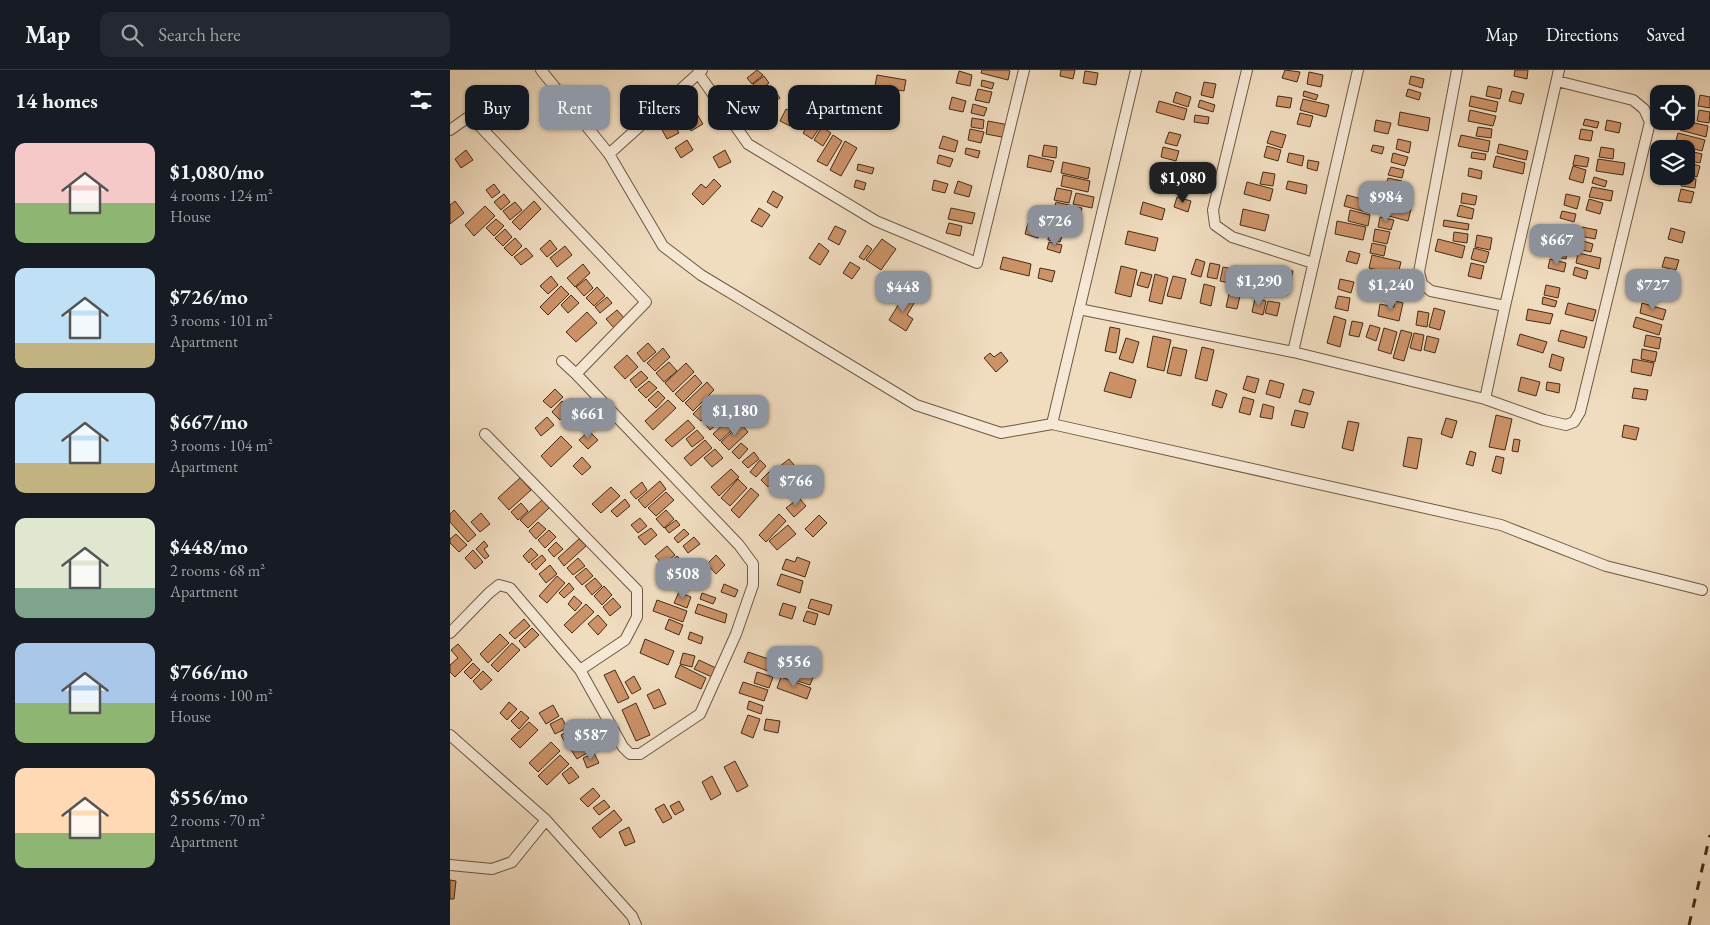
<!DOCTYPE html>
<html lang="en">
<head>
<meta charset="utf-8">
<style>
  :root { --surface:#171b24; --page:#242831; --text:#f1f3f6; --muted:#9ea1a6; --line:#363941; --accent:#8c9099 }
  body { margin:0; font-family:"EB Garamond",serif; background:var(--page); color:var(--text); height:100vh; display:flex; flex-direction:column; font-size:19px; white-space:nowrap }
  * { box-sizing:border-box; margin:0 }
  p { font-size:16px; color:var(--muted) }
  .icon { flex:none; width:28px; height:28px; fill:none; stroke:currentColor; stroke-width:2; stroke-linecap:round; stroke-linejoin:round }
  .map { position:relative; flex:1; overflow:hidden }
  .details { display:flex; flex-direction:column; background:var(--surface); width:450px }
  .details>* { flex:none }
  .top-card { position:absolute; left:15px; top:15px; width:475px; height:45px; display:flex; gap:10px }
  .controls { position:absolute; left:1200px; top:15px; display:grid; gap:10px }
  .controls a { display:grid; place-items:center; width:45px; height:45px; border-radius:10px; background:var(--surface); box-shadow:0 1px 4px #0004; font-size:25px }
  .price { position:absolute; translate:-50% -42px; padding:0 11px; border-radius:10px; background:var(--accent); color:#fff; font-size:16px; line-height:32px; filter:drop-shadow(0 1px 2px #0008) }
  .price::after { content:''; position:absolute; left:50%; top:30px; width:15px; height:11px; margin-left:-8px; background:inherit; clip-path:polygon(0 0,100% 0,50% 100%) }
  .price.active { background:#222; color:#fff }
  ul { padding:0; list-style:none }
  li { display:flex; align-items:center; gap:15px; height:125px; padding:0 15px }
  li span { display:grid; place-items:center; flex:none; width:140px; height:100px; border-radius:10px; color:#555 }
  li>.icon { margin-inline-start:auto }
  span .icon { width:60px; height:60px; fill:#fffc; stroke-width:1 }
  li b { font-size:21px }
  h2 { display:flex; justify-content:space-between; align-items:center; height:60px; padding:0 15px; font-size:21px }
  .tag { padding:0 18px; border-radius:10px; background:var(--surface); box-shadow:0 1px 4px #0004; font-size:18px; line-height:45px }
  .tag.active { background:var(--accent); color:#fff }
  header { display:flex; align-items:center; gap:30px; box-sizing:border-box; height:70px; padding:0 25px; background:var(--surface); border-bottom:1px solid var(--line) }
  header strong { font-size:24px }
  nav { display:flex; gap:28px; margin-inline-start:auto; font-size:18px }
  .search { width:350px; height:45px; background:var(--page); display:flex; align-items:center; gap:12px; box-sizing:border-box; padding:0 18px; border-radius:10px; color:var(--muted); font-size:19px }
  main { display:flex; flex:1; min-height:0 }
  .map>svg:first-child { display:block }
</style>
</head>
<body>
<header>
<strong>Map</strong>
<div class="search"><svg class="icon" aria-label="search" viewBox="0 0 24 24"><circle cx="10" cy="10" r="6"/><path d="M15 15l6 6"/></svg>Search here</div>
<nav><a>Map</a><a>Directions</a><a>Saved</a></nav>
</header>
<main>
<section class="details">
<h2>14 homes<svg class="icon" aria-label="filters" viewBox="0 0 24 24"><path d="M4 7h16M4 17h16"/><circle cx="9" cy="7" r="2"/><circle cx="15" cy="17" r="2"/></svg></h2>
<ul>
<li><span style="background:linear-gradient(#f6c9c9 60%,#8fb573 0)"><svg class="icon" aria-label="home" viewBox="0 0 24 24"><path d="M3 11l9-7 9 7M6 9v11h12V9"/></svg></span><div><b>$1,080/mo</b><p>4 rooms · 124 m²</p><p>House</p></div></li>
<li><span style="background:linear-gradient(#bfe0f5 75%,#c2b280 0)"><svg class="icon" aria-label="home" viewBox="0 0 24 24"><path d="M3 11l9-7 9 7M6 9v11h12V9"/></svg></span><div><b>$726/mo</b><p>3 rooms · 101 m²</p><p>Apartment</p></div></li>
<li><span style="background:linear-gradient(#bfe0f5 70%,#c2b280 0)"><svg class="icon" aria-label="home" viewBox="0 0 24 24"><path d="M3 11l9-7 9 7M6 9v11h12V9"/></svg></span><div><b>$667/mo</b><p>3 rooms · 104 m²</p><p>Apartment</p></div></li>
<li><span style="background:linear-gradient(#dfe7d0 70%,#7fa58c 0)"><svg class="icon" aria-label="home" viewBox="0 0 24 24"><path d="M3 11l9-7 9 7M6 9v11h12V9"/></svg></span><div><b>$448/mo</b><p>2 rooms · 68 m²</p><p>Apartment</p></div></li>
<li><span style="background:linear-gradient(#a9c7e8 60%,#8fb573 0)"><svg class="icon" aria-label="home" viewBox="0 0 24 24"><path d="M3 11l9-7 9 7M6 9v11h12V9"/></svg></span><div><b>$766/mo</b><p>4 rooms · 100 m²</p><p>House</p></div></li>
<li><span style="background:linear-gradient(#ffd9b3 65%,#8fb573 0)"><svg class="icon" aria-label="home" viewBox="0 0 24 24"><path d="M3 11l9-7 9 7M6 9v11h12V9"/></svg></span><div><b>$556/mo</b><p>2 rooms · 70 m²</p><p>Apartment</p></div></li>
</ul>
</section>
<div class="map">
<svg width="1260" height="855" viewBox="0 0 1260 855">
  <rect width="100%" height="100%" fill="#f0dcbf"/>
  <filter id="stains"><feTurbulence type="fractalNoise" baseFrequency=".004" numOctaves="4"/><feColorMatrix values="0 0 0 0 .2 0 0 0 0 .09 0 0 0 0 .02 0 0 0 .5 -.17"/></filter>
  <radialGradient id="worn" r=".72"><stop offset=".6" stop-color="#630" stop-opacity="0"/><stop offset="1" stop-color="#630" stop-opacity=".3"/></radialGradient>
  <path fill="#cc9268" stroke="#452c16" d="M307,0l6,5 -11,9 -5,-6z
    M532,0h26l2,1 -2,9 -27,-7z
    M611,0h14l-2,9 -13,-3z
    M835,0l15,2 -3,10 -15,-4z
    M1065,0h13l-1,9 -13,-3z
    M509,1l13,4 -2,11 -14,-3z
    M635,1l13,2 -2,12 -13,-2z
    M859,2l14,3 -2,12 -14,-3z
    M427,5l29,5 -2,11 -29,-5z
    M314,6l5,7 -11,8 -5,-7z
    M961,6l13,3 -2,9 -13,-4z
    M532,10l12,3 -2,6 -11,-3z
    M754,12l12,2 -3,14 -12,-3z
    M1038,16l14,3 -2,10 -14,-3z
    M322,17l8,11 -12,8 -7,-10z
    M528,19l14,3 -3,11 -14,-3z
    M958,19l13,4 -2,7 -13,-4z
    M854,21l14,4 -2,5 -13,-4z
    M1062,21l12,3 -3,10 -12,-3z
    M726,22l15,5 -3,10 -15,-5z
    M1250,25l10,2v11l-12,-2z
    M828,26l14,2 -2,10 -14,-2z
    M1021,26l27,6 -2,10 -27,-6z
    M502,27l14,4 -3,11 -14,-3z
    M853,29l26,6 -3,12 -26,-7z
    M750,30l15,5 -2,7 -15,-5z
    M421,31l14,3 -1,9 -15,-3z
    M709,31l28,8 -3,11 -28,-8z
    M523,34l14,4 -3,8 -13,-3z
    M336,39l10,6 -6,11 -10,-5z
    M1020,40l26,6 -3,10 -25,-5z
    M1249,40l11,2 -1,11 -12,-2z
    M950,42l30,6 -2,13 -30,-6z
    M850,43l13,3 -3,11 -13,-3z
    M247,44l6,10 -12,7 -6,-9z
    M745,45l14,2 -1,7 -14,-2z
    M522,48l12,2 -1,9 -12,-2z
    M1135,49l14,3 -2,6 -14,-3z
    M926,50l15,3 -3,11 -14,-3z
    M1157,50l14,3 -2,10 -14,-3z
    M361,51l9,6 -8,12 -9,-6z
    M538,51l21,4 -2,13 -21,-4z
    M1232,51h4l22,5 -2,11 -26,-7z
    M223,52l6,11 -12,6 -6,-11z
    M372,57l9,6 -8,13 -9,-6z
    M1028,57l14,2 -1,9 -15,-2z
    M520,59l14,3 -3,11 -13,-3z
    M1131,59l12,2 -2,10 -12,-2z
    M821,61l15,4 -4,13 -15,-5z
    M719,62l12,3 -4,11 -12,-3z
    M1228,63l27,7 -3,11 -27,-7z
    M383,65l9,6 -15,25 -10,-5z
    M1011,65l29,6 -2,11 -30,-6z
    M493,66l15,5 -3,11 -16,-4z
    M948,69l13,3 -2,11 -13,-4z
    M237,70l6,10 -12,8 -6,-10z
    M395,71l12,7 -16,28 -11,-6z
    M1049,74l29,7 -2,9 -29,-7z
    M594,75l13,2 -1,11 -14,-2z
    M923,75l11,2 -2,7 -11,-3z
    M817,76l14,4 -3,11 -14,-4z
    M713,77l16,4 -3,10 -15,-4z
    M1151,77l13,2 -1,10 -14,-2z
    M516,78l14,3 -2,7 -13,-4z
    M16,80l7,10 -12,8 -6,-9z
    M275,80l6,12 -12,6 -6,-11z
    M1236,80l16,4 -2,9 -14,-3z
    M1022,82l14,2 -1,6 -14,-2z
    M839,83l15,3 -2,10 -15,-4z
    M943,83l15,4 -3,9 -14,-4z
    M489,85l14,4 -3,8 -13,-4z
    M579,85l25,6 -3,11 -24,-5z
    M1125,85l14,3 -2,9 -14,-2z
    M1046,86l29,7 -2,11 -30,-7z
    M1148,89l27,4 -2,12 -27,-4z
    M858,90l11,2 -2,9 -10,-3z
    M613,92l27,6 -2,11 -27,-6z
    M1237,92l13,4 -3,11 -11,-3z
    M408,94l16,4 -2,6 -15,-4z
    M1123,96l13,4 -3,13 -14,-4z
    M941,97l13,3 -2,8 -14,-3z
    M1019,98l13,3 -1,8 -13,-3z
    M813,102l12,2 -2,12 -13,-2z
    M613,105l27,6 -2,11 -27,-6z
    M1144,107l13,4 -2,6 -13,-4z
    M1232,107l14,2 -1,9 -14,-2z
    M938,108l14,3 -3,11 -14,-4z
    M264,109l7,7 -18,19 -11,-11 9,-10 5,4z
    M406,110l10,3 -2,7 -10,-3z
    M484,110l14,4 -3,9 -13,-3z
    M508,111l14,5 -3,11 -15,-4z
    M838,111l19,4 -1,9 -20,-5z
    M797,112l26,7 -3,12 -26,-7z
    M44,114l6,8 -8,6 -6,-8z
    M913,116l12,2 -2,10 -12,-2z
    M1142,117l21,4 -2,10 -22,-4z
    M607,118l15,3 -3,12 -15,-3z
    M1231,119l13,3 -3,11 -13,-2z
    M935,120l13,3 -2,10 -13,-2z
    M323,121l10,6 -6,11 -10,-6z
    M626,123l18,4 -2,11 -19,-4z
    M1012,123l15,3 -2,9 -14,-2z
    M54,124l6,8 -9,8 -7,-8z
    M1116,124l14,3 -3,12 -13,-4z
    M897,125l26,7 -3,11 -26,-7z
    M727,127l14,4 -3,11 -14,-5z
    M1139,129l14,4 -3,11 -14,-4z
    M5,131l9,12 -14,11v-19z
    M84,131l7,8 -21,21 -8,-8z
    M65,132l7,8 -12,10 -7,-9z
    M606,132l26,6 -3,11 -26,-6z
    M693,132l22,7 -3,11 -22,-6z
    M935,132l26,7 -3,12 -27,-7z
    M1010,135l14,4 -2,10 -15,-3z
    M35,136l10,10 -21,20 -9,-11z
    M309,138l11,7 -8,12 -11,-6z
    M501,138l24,5 -3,11 -24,-5z
    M793,139l26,6 -4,16 -25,-6z
    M900,140l20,5 -2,11 -20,-5z
    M1112,141l14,3 -2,8 -14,-4z
    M930,147l14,3 -3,10 -13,-3z
    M46,149l8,7 -10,10 -8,-8z
    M994,150l25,4 -1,6 -25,-4z
    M887,151l29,6 -3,13 -28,-6z
    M499,153l13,3 -2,10 -14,-3z
    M578,153l13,4 -3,11 -13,-4z
    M385,156l11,5 -7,14 -11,-6z
    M1132,157l15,3 -2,9 -15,-3z
    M1221,158l14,4 -3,11 -14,-4z
    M55,159l7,8 -9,9 -8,-8z
    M925,159l15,3 -3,12 -14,-3z
    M678,161l30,7 -3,13 -30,-7z
    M1004,162l14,2 -1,9 -14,-2z
    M599,164l13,2 -2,6 -12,-2z
    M1027,165l15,3 -2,12 -15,-3z
    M65,168l7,8 -10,10 -8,-8z
    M432,169l14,10 -15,21 -15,-10z
    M988,169l27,7 -3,12 -27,-7z
    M100,170l7,9 -10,8 -7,-8z
    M1130,170l13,4 -2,8 -13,-3z
    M599,172l13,3 -2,8 -13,-4z
    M1093,172l25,5 -2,12 -25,-6z
    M369,173l10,8 -9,14 -11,-7z
    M922,173l14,3 -2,10 -14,-3z
    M417,175l5,4 -8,11 -5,-3z
    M115,176l7,9 -15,12 -7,-9z
    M76,178l7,8 -12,9 -7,-8z
    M1024,178l15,4 -3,11 -15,-4z
    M899,181l11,3 -3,10 -11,-3z
    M1128,183l23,5 -2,11 -23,-6z
    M922,185l29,7 -3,12 -29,-6z
    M553,187l28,7 -2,12 -29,-7z
    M1215,187l14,3 -3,10 -14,-3z
    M746,189l9,3 -4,15 -10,-3z
    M1100,189l16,4 -2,9 -16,-4z
    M400,192l10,6 -8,11 -9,-6z
    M760,193l10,2 -3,14 -10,-2z
    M1021,193l13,3 -3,13 -13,-3z
    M133,194l7,9 -15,14 -8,-9z
    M671,196l16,4 -6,27 -16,-4z
    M773,197l10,2 -4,14 -9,-2z
    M1125,197l13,4 -2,8 -13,-4z
    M590,198l15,3 -3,11 -14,-4z
    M826,198l17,3 -5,24 -16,-2z
    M785,199l11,3 -3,13 -11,-2z
    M691,202l11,3 -4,13 -11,-3z
    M797,203l9,1 -2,13 -9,-2z
    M705,204l13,4 -6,26 -13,-3z
    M101,206l7,9 -10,9 -8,-8z
    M465,206l9,5 -2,4 7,4 -5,7 -15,-10z
    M723,206l13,3 -5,20 -14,-3z
    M136,209l7,9 -9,8 -8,-9z
    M890,209l14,3 -3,11 -13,-4z
    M1201,211l21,4 -2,10 -21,-4z
    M754,214l11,3 -4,19 -11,-3z
    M1096,215l14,3 -2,10 -14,-3z
    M111,216l8,8 -21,21 -8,-8z
    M147,217l8,9 -11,10 -8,-8z
    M455,224l11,6 -9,15 6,4 -7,12 -17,-11z
    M779,224l11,2 -3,13 -11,-2z
    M121,225l8,8 -11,10 -7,-8z
    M888,226l12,2 -2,13 -13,-3z
    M157,227l5,6 -12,10 -5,-6z
    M1093,227l14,4 -2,6 -13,-3z
    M805,228l11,3 -3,14 -11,-3z
    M818,231l12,2 -3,13 -12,-3z
    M945,231l8,2 -4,18 -21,-5 2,-12 14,3z
    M1118,233l28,7 -3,11 -28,-7z
    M1192,233l24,7 -3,10 -23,-7z
    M984,238l11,3 -5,19 -11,-3z
    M1078,239l25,5 -3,10 -24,-4z
    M167,240l9,10 -11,9 -9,-10z
    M968,241l11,2 -2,14 -11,-2z
    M137,242l10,11 -21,19 -10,-10z
    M884,246l12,4 -6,27 -13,-4z
    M1186,247l26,8 -3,10 -26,-8z
    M902,251l11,2 -4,14 -10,-2z
    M920,255l10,3 -4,13 -10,-4z
    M660,257l10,2 -4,24 -11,-2z
    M934,258l13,4 -6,22 -13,-4z
    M951,260l11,3 -8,28 -11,-3z
    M1111,260l26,7 -3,11 -26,-7z
    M964,263l10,2 -3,16 -11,-3z
    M1070,264l27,8 -4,11 -26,-8z
    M1196,265l15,3 -2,11 -15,-3z
    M703,266l18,4 -7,31 -17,-4z
    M977,266l12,3 -4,14 -11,-3z
    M676,268l13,4 -6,21 -14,-4z
    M198,273l8,9 -12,10 -7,-9z
    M723,277l14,3 -6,26 -14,-3z
    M752,277l12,3 -7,31 -12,-3z
    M213,278l7,9 -15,14 -8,-8z
    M1192,279l15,3 -2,10 -14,-3z
    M551,282l7,9 -12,11 -12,-14 6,-5 4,4z
    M1102,284l12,4 -3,13 -12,-4z
    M177,285l11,12 -13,12 -11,-12z
    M1183,289l21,4 -3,13 -20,-4z
    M219,292l8,9 -13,11 -8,-9z
    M236,293l8,9 -21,20 -8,-9z
    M191,301l7,7 -12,10 -6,-8z
    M660,302l26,8 -5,18 -27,-7z
    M245,305l7,8 -19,19 -8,-8z
    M797,306l12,3 -4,14 -12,-4z
    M1071,307l19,5 -4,14 -18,-5z
    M820,310l14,4 -4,14 -14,-4z
    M199,311l8,7 -11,10 -8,-8z
    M257,312l7,8 -21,21 -8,-8z
    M1097,312l13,2 -1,9 -13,-3z
    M1184,318l14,2 -2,10 -14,-2z
    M105,319l8,8 -12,11 -8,-7z
    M853,319l11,3 -4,13 -11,-3z
    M766,320l11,4 -5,14 -10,-3z
    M208,321l7,7 -9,10 -8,-8z
    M793,327l11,3 -4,15 -11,-3z
    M258,329l7,8 -14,14 -8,-7z
    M218,330l8,8 -23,22 -8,-9z
    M112,331l9,8 -11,11 -8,-8z
    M274,333l7,9 -21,18 -7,-9z
    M813,334l11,3 -2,12 -12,-2z
    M845,340l13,3 -4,15 -13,-3z
    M1046,345l16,4 -7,31 -16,-3z
    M97,347l7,8 -13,11 -6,-8z
    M996,348l11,3 -5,17 -11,-4z
    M238,350l7,8 -23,19 -7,-7z
    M898,351l11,2 -6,28 -11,-3z
    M276,352l7,7 -13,12 -7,-7z
    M291,354l7,8 -19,18 -8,-8z
    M1174,355l15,3 -3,12 -14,-3z
    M247,360l7,8 -12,9 -6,-8z
    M139,361l9,9 -10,9 -9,-9z
    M111,366l11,11 -21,20 -10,-11z
    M958,367l14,2 -5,30 -14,-3z
    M1064,369l6,1 -2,12 -6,-1z
    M255,370l7,8 -21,18 -7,-8z
    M291,373l7,6 -9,10 -7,-7z
    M265,379l8,9 -11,9 -8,-9z
    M1020,381l6,2 -3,13 -7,-2z
    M304,382l5,7 -11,9 -6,-6z
    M1046,386l8,2 -3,16 -9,-3z
    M132,387l9,10 -9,8 -9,-9z
    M339,389l5,6 -9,9 -6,-7z
    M310,390l6,6 -10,11 -6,-5z
    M324,397l7,8 -13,12 -7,-7z
    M281,399l8,8 -20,19 -8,-9z
    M70,408l11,12 -22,20 -11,-12z
    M288,409l9,9 -17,18 -9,-8z
    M210,411l6,8 -21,19 -7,-8z
    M192,412l5,8 -11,9 -6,-7z
    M161,417l9,9 -19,17 -9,-9z
    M301,418l8,7 -20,23 -8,-8z
    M216,422l8,8 -18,16 -8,-8z
    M349,428l7,8 -12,11 -8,-9z
    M175,429l5,7 -13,11 -6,-6z
    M92,430l7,8 -21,20 -8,-8z
    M71,433l7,8 -10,9 -7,-8z
    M4,440l22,25 -8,7 -18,-20v-8z
    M216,440l8,9 -10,9 -8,-9z
    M31,443l9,11 -10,8 -9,-10z
    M329,444l7,7 -20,21 -7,-7z
    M369,445l8,8 -14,14 -8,-8z
    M190,448l7,8 -9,7 -7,-8z
    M226,450l4,5 -11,8 -4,-5z
    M88,452l8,7 -10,10 -7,-8z
    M338,455l8,9 -19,16 -8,-9z
    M201,458l6,7 -12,10 -7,-8z
    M234,459l5,5 -11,9 -4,-5z
    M99,460l7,7 -11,11 -7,-8z
    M6,464l11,11 -8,7 -9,-9v-4z
    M244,467l6,7 -12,9 -5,-7z
    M129,469l7,7 -22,20 -6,-8z
    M34,471l4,5 -4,3 5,7 -4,3 -9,-10z
    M106,472l7,7 -9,8 -6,-7z
    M217,476l8,9 -12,10 -8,-9z
    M81,478l7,7 -9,8 -6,-7z
    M23,480l10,12 -8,7 -10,-11z
    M92,485l4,5 -10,10 -5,-6z
    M266,485l9,10 -9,9 -9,-10z
    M227,486l9,9 -13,12 -9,-10z
    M347,487l13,5 -5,15 -23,-8 4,-10 9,3z
    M128,488l7,8 -12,9 -6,-7z
    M100,495l7,9 -11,9 -7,-9z
    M136,498l7,8 -11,9 -7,-8z
    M331,504l22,7 -3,12 -23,-8z
    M107,506l8,7 -18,20 -8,-7z
    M145,508l7,8 -10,9 -7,-9z
    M119,513l5,6 -10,9 -5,-5z
    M274,514l14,6 -3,7 -14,-5z
    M154,516l8,9 -10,10 -8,-9z
    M229,522l12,5 -4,11 -13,-5z
    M252,523l14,5 -3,6 -13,-5z
    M124,526l8,7 -7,8 -7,-7z
    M163,528l8,9 -11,9 -7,-9z
    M361,529l21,6 -3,10 -21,-7z
    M207,530l30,11 -4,11 -30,-11z
    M333,533l13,4 -4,12 -13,-4z
    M136,534l8,8 -22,21 -8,-8z
    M248,534l29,10 -2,9 -30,-10z
    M357,541l11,3 -3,11 -12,-4z
    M148,545l9,10 -9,10 -10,-11z
    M74,549l6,7 -15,13 -6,-6z
    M219,549l14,6 -4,10 -14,-6z
    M82,558l7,7 -14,13 -6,-7z
    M240,562l13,5 -2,7 -13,-5z
    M50,564l9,9 -21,20 -8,-9z
    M195,569l29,12 -6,14 -28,-12z
    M62,573l8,7 -22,22 -7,-7z
    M8,574l14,16 -17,17 -5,-5v-7l8,-7 -7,-8z
    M298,582l29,10 -4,11 -29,-11z
    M233,583l12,3 -3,11 -12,-3z
    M249,590l17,8 -4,9 -18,-8z
    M23,593l7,7 -9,9 -7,-7z
    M230,595l26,13 -5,11 -26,-12z
    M336,595l28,10 -4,10 -28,-9z
    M165,600l14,28 -11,5 -14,-28z
    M33,601l9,9 -11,10 -8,-9z
    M307,602l16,5 -4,11 -15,-5z
    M184,606l7,13 -9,5 -7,-12z
    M331,607l30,11 -4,11 -30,-11z
    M293,612l25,8 -4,11 -25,-8z
    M209,619l7,15 -12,5 -7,-14z
    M299,631l14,5 -2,8 -14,-5z
    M59,632l8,7 -10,11 -7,-7z
    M186,633l14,32 -14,6 -14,-31z
    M103,635l6,11 -13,8 -7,-11z
    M71,641l8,7 -10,11 -8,-8z
    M298,645l12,4 -7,19 -12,-5z
    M112,648l5,10 -12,6 -5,-10z
    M140,649l6,11 -29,17 -6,-12z
    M316,649l14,2 -2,12 -14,-3z
    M79,652l9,8 -18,18 -9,-9z
    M133,670l7,11 -13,8 -7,-11z
    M101,672l9,9 -22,21 -9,-9z
    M144,683l5,10 -12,5 -4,-10z
    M110,685l9,9 -22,21 -9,-9z
    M285,691l13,25 -11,6 -13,-25z
    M121,697l8,10 -10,7 -7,-10z
    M262,706l9,18 -10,6 -9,-18z
    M143,718l7,8 -12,11 -8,-8z
    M154,730l6,7 -11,8 -6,-7z
    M229,731l5,9 -9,5 -5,-9z
    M214,734l8,14 -9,5 -8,-14z
    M164,740l8,10 -22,18 -8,-10z
    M179,757l6,15 -10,4 -6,-14z
    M0,810l6,1 -2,18h-4z"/>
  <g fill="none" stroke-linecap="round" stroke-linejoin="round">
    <g stroke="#705840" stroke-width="12">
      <path id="minor" d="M91,0l68,84 54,92 38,29 215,130 85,28 51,-9 449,101 105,41 96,24
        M797,0l-34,140 2,15 17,12 81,26
        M1007,0l-38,202 3,12 9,7 74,15
        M248,3l50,71 128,77 101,42 47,-193
        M0,60l17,-12 7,2 172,182 -70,72
        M159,84l93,-84
        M629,239l214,43 192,47 59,21 22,5 8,-3 6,-10 70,-290 -6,-13 -11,-9 -76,-19
        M843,282l65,-282
        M1035,329l20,-93 54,-236
        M602,354l84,-354
        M35,364l152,156v27l-12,23 -45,30
        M0,563l39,-40 10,-8 11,3 70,82 43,77 7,7h10l60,-40 36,-80 17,-49v-21l-14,-19 -163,-171 -14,-13
        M0,665l96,85 86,96 4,9
        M0,795l42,4 20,-7 34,-42"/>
    </g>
    <use href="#minor" stroke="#f5e8d5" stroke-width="10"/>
    <path stroke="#452c16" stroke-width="3" stroke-dasharray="9 9" stroke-linecap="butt" d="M1239,855l21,-90"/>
  </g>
  <rect width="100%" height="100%" filter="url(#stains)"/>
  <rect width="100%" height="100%" fill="url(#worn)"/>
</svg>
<div class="controls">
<a><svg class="icon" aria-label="locate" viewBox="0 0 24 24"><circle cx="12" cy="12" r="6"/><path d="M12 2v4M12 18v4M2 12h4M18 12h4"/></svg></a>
<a><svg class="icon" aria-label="layers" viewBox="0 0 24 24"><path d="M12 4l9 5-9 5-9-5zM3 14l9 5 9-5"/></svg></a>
</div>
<b class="price active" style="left:733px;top:134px">$1,080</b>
<b class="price" style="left:936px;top:153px">$984</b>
<b class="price" style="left:605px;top:177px">$726</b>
<b class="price" style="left:1107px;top:196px">$667</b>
<b class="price" style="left:809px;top:237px">$1,290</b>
<b class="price" style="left:941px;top:241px">$1,240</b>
<b class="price" style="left:1203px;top:241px">$727</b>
<b class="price" style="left:453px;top:243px">$448</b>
<b class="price" style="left:285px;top:367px">$1,180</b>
<b class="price" style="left:138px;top:370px">$661</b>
<b class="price" style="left:346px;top:437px">$766</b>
<b class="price" style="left:233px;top:530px">$508</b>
<b class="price" style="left:344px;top:618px">$556</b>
<b class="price" style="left:141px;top:691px">$587</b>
<div class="top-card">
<a class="tag">Buy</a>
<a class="tag active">Rent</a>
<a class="tag">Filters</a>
<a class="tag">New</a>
<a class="tag">Apartment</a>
</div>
</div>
</main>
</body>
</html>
